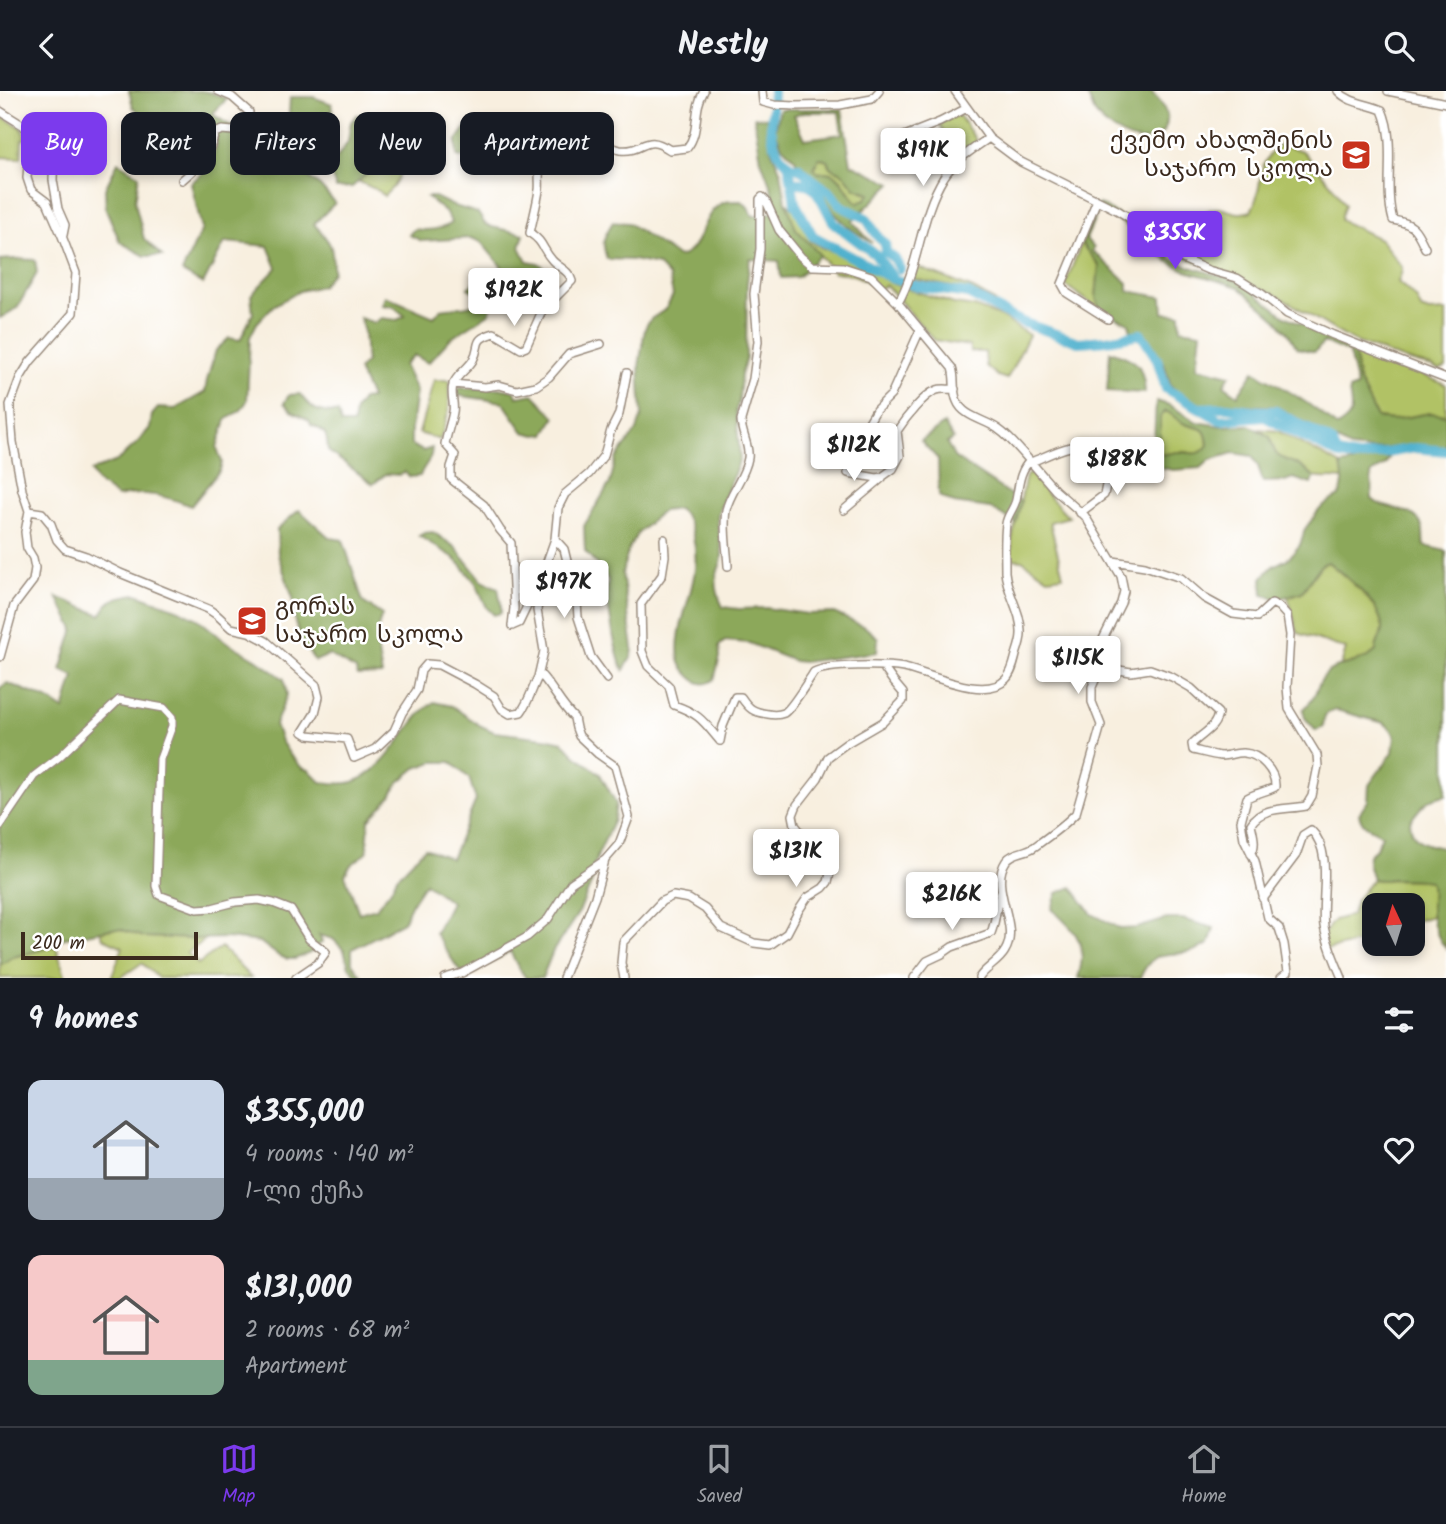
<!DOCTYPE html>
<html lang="en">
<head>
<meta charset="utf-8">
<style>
  :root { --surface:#171b24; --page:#242831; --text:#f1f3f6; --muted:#9ea1a6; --line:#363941; --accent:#7c3aed }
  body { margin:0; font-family:Kalam,"Noto Sans Georgian",sans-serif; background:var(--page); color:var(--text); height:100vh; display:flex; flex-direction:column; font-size:26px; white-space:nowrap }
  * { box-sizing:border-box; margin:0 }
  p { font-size:23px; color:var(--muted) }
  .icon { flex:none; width:38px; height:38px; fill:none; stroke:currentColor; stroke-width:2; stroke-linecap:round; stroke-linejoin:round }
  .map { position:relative; height:887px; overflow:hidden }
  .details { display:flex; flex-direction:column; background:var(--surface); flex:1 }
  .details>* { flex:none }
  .hud { position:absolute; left:21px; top:21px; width:700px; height:63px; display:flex; gap:14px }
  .needle { width:46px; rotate:356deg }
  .tools { position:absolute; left:1362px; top:802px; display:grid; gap:14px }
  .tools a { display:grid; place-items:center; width:63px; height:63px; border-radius:14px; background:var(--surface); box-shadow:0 4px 10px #0003; font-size:35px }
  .scale { position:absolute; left:21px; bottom:18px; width:177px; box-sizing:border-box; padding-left:7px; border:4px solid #3b2a1e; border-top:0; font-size:19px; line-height:24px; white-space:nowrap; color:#3b2a1e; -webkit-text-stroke:5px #fff; paint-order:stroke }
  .price { position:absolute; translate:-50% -60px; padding:0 16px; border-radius:7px; background:#fff; color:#222; font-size:23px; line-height:46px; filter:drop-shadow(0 2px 4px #0008) }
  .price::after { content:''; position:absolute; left:50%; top:42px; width:21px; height:16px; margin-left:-10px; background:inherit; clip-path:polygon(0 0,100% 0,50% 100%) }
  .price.on { background:var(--accent); color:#fff }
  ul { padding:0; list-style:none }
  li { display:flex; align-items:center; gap:21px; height:175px; padding:0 28px }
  li span { display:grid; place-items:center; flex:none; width:196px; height:140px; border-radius:14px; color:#555 }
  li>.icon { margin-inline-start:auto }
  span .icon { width:84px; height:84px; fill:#fffc; stroke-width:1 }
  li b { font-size:30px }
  h2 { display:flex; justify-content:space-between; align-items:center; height:84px; padding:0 28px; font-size:30px }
  .pill { padding:0 24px; border-radius:14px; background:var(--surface); box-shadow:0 4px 10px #0003; font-size:24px; line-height:63px }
  .pill.on { background:var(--accent); color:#fff }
  header { display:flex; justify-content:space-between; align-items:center; height:91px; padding:0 28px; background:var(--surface); font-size:32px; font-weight:700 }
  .tab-bar { display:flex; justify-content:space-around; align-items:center; height:98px; border-top:2px solid var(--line); background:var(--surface); font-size:19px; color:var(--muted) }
  .tab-bar a { display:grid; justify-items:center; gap:4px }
  .tab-bar .on { color:var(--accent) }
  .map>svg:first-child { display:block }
</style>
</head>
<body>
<header><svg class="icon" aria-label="back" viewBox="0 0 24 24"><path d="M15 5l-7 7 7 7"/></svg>Nestly<svg class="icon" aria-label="search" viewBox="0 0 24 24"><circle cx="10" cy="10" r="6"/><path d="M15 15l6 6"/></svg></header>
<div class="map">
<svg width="1446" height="887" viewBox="0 0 1446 887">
  <rect width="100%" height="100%" fill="#fff"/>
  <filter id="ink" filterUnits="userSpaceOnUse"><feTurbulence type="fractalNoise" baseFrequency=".0143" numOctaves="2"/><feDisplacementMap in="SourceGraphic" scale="14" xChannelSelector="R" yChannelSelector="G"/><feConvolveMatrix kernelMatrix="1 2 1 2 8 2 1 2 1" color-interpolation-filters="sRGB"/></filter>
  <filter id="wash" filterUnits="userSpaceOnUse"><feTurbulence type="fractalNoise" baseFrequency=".00686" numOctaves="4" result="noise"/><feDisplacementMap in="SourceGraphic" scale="28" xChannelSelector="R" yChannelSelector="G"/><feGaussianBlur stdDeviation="1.57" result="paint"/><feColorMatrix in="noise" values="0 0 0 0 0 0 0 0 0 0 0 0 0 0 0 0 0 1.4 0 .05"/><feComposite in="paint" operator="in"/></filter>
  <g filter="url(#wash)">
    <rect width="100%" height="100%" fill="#f8efdf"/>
    <path fill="#b1c265" stroke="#767642" stroke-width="2" d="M958,23l19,27 -18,16 -20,-33z
      M0,25l21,11 5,11 -4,2 -1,18 -21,-1z
      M1280,53l23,7 29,34 13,20 -4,11v4l3,2 36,17 22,28v4l-4,11 18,16 5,11 8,3 17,-1v57l-7,3 -7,-4 -27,-7 -54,-20 -71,-43 -90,-38 -20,-11c2,-5 4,-11 7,-15 6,-9 32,-26 42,-25 16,3 15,8 32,3 15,-26 1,-44 29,-67z
      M388,56l23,6 -18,34 -9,9 -5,-5 -21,-10c11,-9 27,-19 30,-34z
      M819,67c7,0 9,2 11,9l14,7 11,14 15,6 -4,5 -7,4c-11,-7 -15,-26 -28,-30 -4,-2 -8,0 -13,0l-4,-5z
      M786,111l12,11 4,11 9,17 11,7 17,5 54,31 61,20 20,3 27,10 28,18 -22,44 -9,-3 -12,-10 -1,-14h-14l-2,-6 -35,-6 -48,-55 -7,4c-16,-11 -25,-16 -45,-17l-38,-43z
      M1082,151l17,23 -3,33 4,12 -35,-25z
      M917,176l56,22 23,13 -29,-12 -54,-11z
      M1354,257l45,17 47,20v30l-16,-2 -37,7 -16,-2 -19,-39z
      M434,289h16l-1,30 -9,30 -21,-7z
      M1166,320c7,4 13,10 19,13 15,6 21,0 23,21l-4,5 -8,5 -9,-3 -27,3v-38z
      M1258,338l20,2 63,34 3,15c-10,-4 -19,0 -29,-3 -5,-1 -9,-7 -14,-10 -19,-13 -24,-1 -31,-30z
      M1031,382l19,24 19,20 -19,5 13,54 -15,2 -26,-18 -10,-1v-20l14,-63z
      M1328,471c17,15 56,43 54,68 -1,8 -6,13 -6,21l-6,6 -29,9 5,-17 -48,-16 -10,-36 14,-5 19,-27z
      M1373,788c7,2 11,1 19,0 12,0 26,0 38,2 4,12 0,23 2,35l-20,6v-17h-38v28l-6,2v6l-47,10 -2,-11 15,-20 18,-5 4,-15z
      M111,838h9l24,8 62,2 -19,14 11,11 23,-17 30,31h-93l-16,-15 -22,15h-9l12,-31 -20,-9 -3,-7z
      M56,855l10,32h-66v-13l13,-8z"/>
    <path fill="#8ca85a" stroke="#64693c" stroke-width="2" fill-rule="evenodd" d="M129,0h72l11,2 15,6 -15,15 47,29 30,-28 1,-18h23l19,7 1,19 -12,7 -26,9 -10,16 7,10 28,21 15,17 -21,21c18,20 19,21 19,48l-12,14 -21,5 -27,15 -16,17 -7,14 -3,64 -6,9 -15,10 -9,28 5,14 -2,8 -29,36c-25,-10 -47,-16 -74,-9l-20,-15 -6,-11 26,-10 20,-18 13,-15 2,-13 6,-7 17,1 30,-17 2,-12 9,-30 13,-12 11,2 13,-27 -2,-18 26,-27 -9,-22 -43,-4 -22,42 -21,-12 20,-43 -11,-46 19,-16 7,-24 -18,-15 -20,-5 -11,14 -35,-30z
      M1080,0h70c23,18 25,48 -9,49 -14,0 -39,-15 -46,-27 -5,-10 -4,-16 -15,-22z
      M780,18h62l9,55 41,19 -40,38 20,22 -22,-15 -15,-14 -17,-26 -18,-15 -5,-14 -13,-13 -7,-15zM804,21h35l3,22 -37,5 -11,-24zM819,67c7,0 9,2 11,9l14,7 11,14 15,5 -4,6 -8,4c-10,-7 -14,-26 -28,-30 -3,-2 -8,0 -12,0l-4,-5z
      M357,24h17l15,10 -2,28 -10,12 -25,22 -16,1 -7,-19 19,-27 3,-20z
      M754,26l13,1 5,34 9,20 5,30 10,27 24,26 -22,22 -17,1 -2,-17 -29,-2 -3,25 -1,74 -5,17 -2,26 -3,9 4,49 -22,54c-2,13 3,26 4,39 1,9 -3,14 -5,22 -2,10 1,24 6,33l16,2 27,-1 42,6 26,-1 31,14 13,11 -1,14 -74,10 -9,-1 -45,-18 -24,-2 -6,5 1,11 -6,23c-9,6 -16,4 -24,-4 -5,-5 -10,-10 -11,-17 -5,-29 14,-63 16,-91 2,-17 -2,-49 -17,-59l-16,2 -24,22 -9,15 -7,25 11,75 -1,8 -8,14 -4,-7 -6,-24 -7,-41 1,-18 -7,-11 -16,-18 -1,-25 26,-43 6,-24 21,-29 5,-15 -3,-49 5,-32 2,-8 5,-7 15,-10 7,-14 -4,-18 -11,-12 -25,-5 -26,-1c-6,-18 -4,-21 6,-37l15,1 50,34c27,-6 21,-46 47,-55 5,-1 12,-1 17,-1l6,6 5,9 22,-4 -4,-25 -10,-27z
      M514,31l-7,13 18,9c-29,-3 -36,-6 -58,15l-10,-3 -1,-14 12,-17 11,-2z
      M118,71l21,13 -4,27 9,37 18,17h-17l-25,-14 -14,-33 -1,-20z
      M427,106h8l16,8 27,8 7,11 7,3 32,7 -4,13 7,14c4,1 9,1 13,3 12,7 1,27 -3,35l-23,-6h-13l-10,11 -1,9 -40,26 -22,24 -14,-8 -10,10 12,26 -5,38v16l12,6 9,-3c-1,16 -8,15 -12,28l-10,1 -5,-5 -6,3 -13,-1 -13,10 -45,-33c-1,-16 -1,-20 -17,-26l-2,-5 -16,-8 -9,-9 5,-8 11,-1c12,16 18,19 38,19l3,11h12l2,-14 8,-11 8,-1 -13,-28 8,-8 -2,-30 -4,-14 15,5 6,-5 16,2 8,-4 -12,-10 -11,-1 3,-9 49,21 7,-8c15,-3 21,1 37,-7l1,-7 -11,-7 12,-10 22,2 3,-5 -3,-8 -21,-25 -10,-4 -49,3 -13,-6 5,-6c14,2 27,1 38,-6l-6,-10z
      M1099,113l34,19 39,36 16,7 48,15 14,8 35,27 69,32 4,31 19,39 16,2 37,-7 16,2v32l-32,-2 -42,5 -22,-2 -73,-41 -53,-3 -24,1 -19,-10 -10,-9 -6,-20 -19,-31 -6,-4 -9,1 -2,-9 -29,-13 -4,-12 3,-33 -15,-18 -2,-5zM1099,118l29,18 40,34 18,10 53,16 38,33 12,14 8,14 18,4 9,-10 25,11 8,34 -8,3c2,21 7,25 -12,37 -25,-23 -53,-39 -83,-56l-16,24 -14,-10 6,-10 -33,-8 4,-35 -20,-3 -1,-15 -17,-1 -1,-16 -34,-6v-8l-36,-32 2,-3 -8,-9z
      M14,168l21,1 2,13 -20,35 -17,10v-58z
      M1110,260c28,9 33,13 35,42l-38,-2z
      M454,297h44l17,3 2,6 16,-3 22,23 -10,17 -9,1 -12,-3 -21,-30 -48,-7z
      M1156,310l13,4 28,17 24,4 28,-1 21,12c6,23 7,18 26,27 7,3 13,9 19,13l-4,7 -18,-6 -8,3 -22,1 -5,-16 -6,-10 -19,-3 -23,7 -9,8 -28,2 -20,-4zM1166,320c7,4 12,10 19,13 15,6 21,0 23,21 -10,14 -16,6 -31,7 -5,1 -11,2 -17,3v-38z
      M944,333l9,15 -6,4 7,14 67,45 -5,21 -26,-15 -36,-5 -15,-7 -1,-37 -17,-18z
      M1381,366l8,1 -4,7 -14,9 1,25c13,13 41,7 49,25 4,7 1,15 3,22l22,5v244c-21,4 -23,10 -36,26 1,23 17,23 36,28v100c-9,-12 -16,-30 -15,-45 0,-9 2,-14 -1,-23 -12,-2 -26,-2 -38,-2 -8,1 -12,2 -19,0l-5,-15 1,-9 6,-5 7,-15c-11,-8 -19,-6 -23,-21l9,-13 1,-16 24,-33 2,-16 -4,-7 -7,-6 -48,-13 -9,3 -3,6 -1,8 -7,4 -11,-13 -2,-8c4,-4 9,-9 11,-14 4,-8 6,-18 14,-24 14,-10 35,-8 48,-21 0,-8 5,-13 6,-21 2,-25 -37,-54 -54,-68l-7,3 -19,27 -24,7 -15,-5 -1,-16 11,-12 16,-8 11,-13 5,-16 15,-20 13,-10 6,-3c6,-11 4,-19 2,-31z
      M299,419l31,28 13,2 20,62 19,13c-9,22 -4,37 0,60l-25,1 -1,-6 -27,-15 -14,6 -12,-17 -8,-21 -2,-25 -15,-43 -1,-26z
      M433,441l22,15 27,34 16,7 3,16v9l-7,2 -7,-7 -11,-25 -14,-17 -9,-9 -34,-21 5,-3z
      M137,503l45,17 16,8 27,22 31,18 28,20 3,16 -12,30 6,16 9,14 12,13 7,2 12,12c10,1 22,3 32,0 31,-9 48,-48 69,-70 3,-3 8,-7 12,-10l18,4 27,19 15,7 51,6 18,4 11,12 26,20 16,29 -2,17 -14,30 -6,15 -2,17 -13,30 -26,39 -11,27h-16l-8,-11 -8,-16 -43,27h-3l-29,-45 16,-31 -26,-19 -12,18 -10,21 -51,27v14l11,15h-4l-10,-11 -5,-17 -11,-11 -14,-4 3,7 -12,11 -15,6h-8l-8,-3 -19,-14 -32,-4 -34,1 -50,-2 -24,-8h-9l-50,10 -5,7 -43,11 -13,8v-277l7,-5 42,17 15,10 10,-34 -13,-6 13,-41 -17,-32 44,18c7,-17 19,-19 36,-21zM433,671h18l18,16 7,22 -25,59 -26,-11 -28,29 -7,14 -14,17 -17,5 -14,-38 5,-9 17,-14 2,-32 22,-24 7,-13 18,-15z
      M1072,796l20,27 29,15 16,-1 30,-9h15l32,9 -5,16c-5,2 -10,6 -16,7 -26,7 -39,-5 -53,27h-62c11,-37 -2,-45 -26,-69l5,-16z"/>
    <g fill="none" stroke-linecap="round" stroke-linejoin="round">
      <path stroke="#4fb1ce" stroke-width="10" d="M773,0l-2,37 3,15 5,11 10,11 6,38 18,33 80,43 23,7 52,8 54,28 56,20 29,-2 34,-6 16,25 9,30 54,31 43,-4 74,38 19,4 59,-10 31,3
        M789,77l9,-1 14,12 18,13 11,14 25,12 13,20 6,5 1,9 9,7 5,10
        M792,91c5,1 12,1 17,3 11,5 18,29 26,39l41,31 16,21
        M1200,317l26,-1 34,4h16l56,31 5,12"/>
    </g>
  </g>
  <g filter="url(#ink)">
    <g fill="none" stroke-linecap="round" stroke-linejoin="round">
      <g stroke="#9a8c7e" stroke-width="10">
        <path id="minor" d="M762,0l1,11 11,3 22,1 44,-1 32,-6 7,-8
          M955,0l34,47 32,24 96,48 16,10 45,37 30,13 29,8 25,16 25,20 46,21 113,44
          M1338,0c12,13 29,12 44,19 15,35 1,74 11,110 22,4 23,9 32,28
          M1388,0l58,12
          M0,20l24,15 6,14 -3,38 4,12 16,12 15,34 14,37 -3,40 -43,49 -10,16 -10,27 3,37 9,48 7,21 -4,21 2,16 6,10 2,10 -2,13 -19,25 -14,51
          M54,27l-5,10 5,24 -1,28 5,29 7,16 -2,10
          M897,48l43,-17 27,-14
          M182,89c16,-13 28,-26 33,-47l7,-3 11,1 14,-7 2,-12 -17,-15 -14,-6
          M1097,109l-35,84 5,9 41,26
          M898,212c22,-39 22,-88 46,-126 9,-15 30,-29 45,-39
          M920,239l-29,65 -15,15 -17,29 -11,34 29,5 5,-1 11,-8 7,-13 -3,-25c8,-12 27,-37 40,-41 5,-2 13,0 18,-1
          M453,293l32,3 14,-2 18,5 19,-4 13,-9 20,-23 32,-10
          M1031,371c21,-8 43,-22 66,-14 5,1 11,6 15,8l-8,39 -24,18
          M844,419l38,-32
          M29,420l13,2 9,11 6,16 8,9 21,7 34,17 88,36 9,6 14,13 18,4 17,9 50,44 3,12 -4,16 -12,19 5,3 39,4 7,19 21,-9 19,-18 8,-18 15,-23 4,-19 6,-7 12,1 36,19 19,12 8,13 8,5 11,-2c8,-11 11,-23 17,-35l4,-1c12,14 19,29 32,42l2,10 3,8 19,18 17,12 14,51 -10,27 -14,16 -10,37 -32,81
          M555,448l9,10 13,53 1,15 13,40 16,22
          M664,448l1,17 -3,19 -21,29 1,47 6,15 21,20 5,19c26,9 29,16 46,36
          M1113,470l32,5 36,12 23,20 29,16 24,3 15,-14 7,4 8,9 3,19 -3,52 2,22 28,46 1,11 -6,30 -6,10c-19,4 -44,0 -55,18 2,10 6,21 0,30
          M512,535l2,-18 -3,-65 -11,-13 -16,-25 -33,-26v-12l4,-12 -10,-11c2,-11 6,-21 8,-32 2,-8 -3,-18 0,-27 3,-10 15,-16 20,-25 9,-16 -2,-20 21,-27l27,16 5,-2 16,-36 30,-30c-3,-11 -13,-13 -20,-21 -10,-11 -8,-18 -22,-27 3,-15 7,-29 9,-43 1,-7 -1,-15 1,-21 4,-13 18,-25 29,-31 8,-4 16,-9 26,-6 12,4 9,15 25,18 25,3 24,-18 50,0l17,-2c14,-18 5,-37 17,-57
          M512,535l7,-3 24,-50 12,-34 3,-31 7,-14 24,-20 15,-19 7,-25 8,-16 8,-41
          M1101,576l30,5 19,-3 22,8 19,11 27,25c-2,16 -16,20 -26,31l1,6c9,2 19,5 28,6 8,0 15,-4 23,-3 16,1 32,19 31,34 -10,5 -19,6 -28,11l-6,23 3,18 11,22 13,57 11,10 5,16 4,28 -7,6
          M538,586l6,-26 -7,-41 5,-29
          M720,650l3,-15 12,-29h6c8,12 12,15 27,17 5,1 11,1 16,-1 8,-5 24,-32 30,-41 13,-8 74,-7 90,-4 24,5 82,34 102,11 6,-6 8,-16 10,-24 2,-6 5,-14 5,-21 1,-22 -14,-40 -16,-62 0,-15 -1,-33 1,-48 1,-9 8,-15 10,-24 3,-14 3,-29 14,-39 -10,-11 -20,-24 -32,-32 -12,-9 -35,-12 -41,-28 -5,-10 -1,-22 -5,-33l-54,-65 -27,-27 -28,-9 -31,-1 -11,-9 -22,-27 -13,-29 -4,-4 -2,2v50l-6,45 4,47 -5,38 -12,41c0,13 9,26 7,38 -3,19 -18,34 -22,52 -3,18 1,38 2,56
          M0,735l34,-50 25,-19 60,-57 45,8 8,9v9l-12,33 -4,127 3,9 38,14 15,-1 23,-6 24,-2 14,3 18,7 18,29 17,13 -8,11 -22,15
          M1263,808l33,-44 7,-20 8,-5c23,22 9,68 13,96 3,18 11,35 18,52
          M445,887l17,-5 65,-36 21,-18 23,-36 34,-23
          M624,887l-3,-15 2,-21 39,-41 11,-5 16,3 16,10 16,19 33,15 16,2 17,-12 12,-23 8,-12 16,-10 5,-6 2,-9 -1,-4 -34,-44 -2,-10 4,-10 21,-27 10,-21 19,-14 36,-21 20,-21v-8l-10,-12 -10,-14
          M914,887l13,-17 15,-7 10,-7 39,-14c6,-14 4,-28 10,-42
          M979,887c6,-10 20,-16 26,-27 16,-26 -17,-63 1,-90 6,-9 19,-8 28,-14 14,-10 30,-21 42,-34l25,-88 -9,-23v-15l9,-20 2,-28 18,-36 3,-12 -3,-15 -36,-60 -30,-26 -25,-29"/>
      </g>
      <use href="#minor" stroke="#fff" stroke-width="7"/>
    </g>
  </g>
  <defs>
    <g id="school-square" transform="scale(1.575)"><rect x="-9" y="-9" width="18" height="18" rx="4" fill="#c8321e" stroke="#fff"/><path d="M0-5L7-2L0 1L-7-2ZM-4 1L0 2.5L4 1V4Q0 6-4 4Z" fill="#fff"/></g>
  </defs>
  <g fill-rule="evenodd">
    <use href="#school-square" x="1356" y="64"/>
    <use href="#school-square" x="252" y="530"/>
  </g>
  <g text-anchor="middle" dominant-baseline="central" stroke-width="5" stroke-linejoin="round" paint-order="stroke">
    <g font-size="24" fill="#3b2a1e" stroke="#fff" text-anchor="end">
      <text x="1333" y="50">ქვემო ახალშენის<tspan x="1333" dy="28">საჯარო სკოლა</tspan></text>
      <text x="275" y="516" text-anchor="start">გორას<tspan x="275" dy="28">საჯარო სკოლა</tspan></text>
    </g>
  </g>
</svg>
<div class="tools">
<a><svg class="needle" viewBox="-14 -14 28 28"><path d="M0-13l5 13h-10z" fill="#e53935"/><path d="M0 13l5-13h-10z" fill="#9ea1a6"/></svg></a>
</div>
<div class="scale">200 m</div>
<b class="price" style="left:923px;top:97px">$191K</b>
<b class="price on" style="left:1175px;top:180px">$355K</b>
<b class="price" style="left:514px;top:237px">$192K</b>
<b class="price" style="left:854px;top:392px">$112K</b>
<b class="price" style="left:1117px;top:406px">$188K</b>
<b class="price" style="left:564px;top:529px">$197K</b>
<b class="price" style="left:1078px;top:605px">$115K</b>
<b class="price" style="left:796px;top:798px">$131K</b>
<b class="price" style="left:952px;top:841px">$216K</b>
<div class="hud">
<a class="pill on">Buy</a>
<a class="pill">Rent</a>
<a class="pill">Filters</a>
<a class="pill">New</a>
<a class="pill">Apartment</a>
</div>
</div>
<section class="details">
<h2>9 homes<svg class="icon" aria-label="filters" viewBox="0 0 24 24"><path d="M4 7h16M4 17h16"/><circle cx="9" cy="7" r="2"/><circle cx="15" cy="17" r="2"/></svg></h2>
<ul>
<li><span style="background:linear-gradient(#c9d6e8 70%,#9aa5b1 0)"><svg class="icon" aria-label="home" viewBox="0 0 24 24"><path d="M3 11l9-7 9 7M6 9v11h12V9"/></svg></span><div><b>$355,000</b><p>4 rooms · 140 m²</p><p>1-ლი ქუჩა</p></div><svg class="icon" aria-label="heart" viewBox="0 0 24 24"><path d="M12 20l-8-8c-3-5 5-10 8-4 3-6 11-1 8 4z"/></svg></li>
<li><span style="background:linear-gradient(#f6c9c9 75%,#7fa58c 0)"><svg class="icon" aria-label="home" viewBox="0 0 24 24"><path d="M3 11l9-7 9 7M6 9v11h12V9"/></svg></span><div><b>$131,000</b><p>2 rooms · 68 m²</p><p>Apartment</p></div><svg class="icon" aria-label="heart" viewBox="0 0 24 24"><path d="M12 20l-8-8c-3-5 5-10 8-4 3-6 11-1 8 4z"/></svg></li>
</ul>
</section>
<nav class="tab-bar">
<a class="on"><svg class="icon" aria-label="map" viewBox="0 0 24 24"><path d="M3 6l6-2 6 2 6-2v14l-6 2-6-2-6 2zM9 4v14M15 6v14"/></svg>Map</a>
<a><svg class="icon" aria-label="saved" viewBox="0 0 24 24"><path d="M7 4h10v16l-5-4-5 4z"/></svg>Saved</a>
<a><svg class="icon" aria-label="home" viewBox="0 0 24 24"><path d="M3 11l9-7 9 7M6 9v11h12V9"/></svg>Home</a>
</nav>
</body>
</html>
